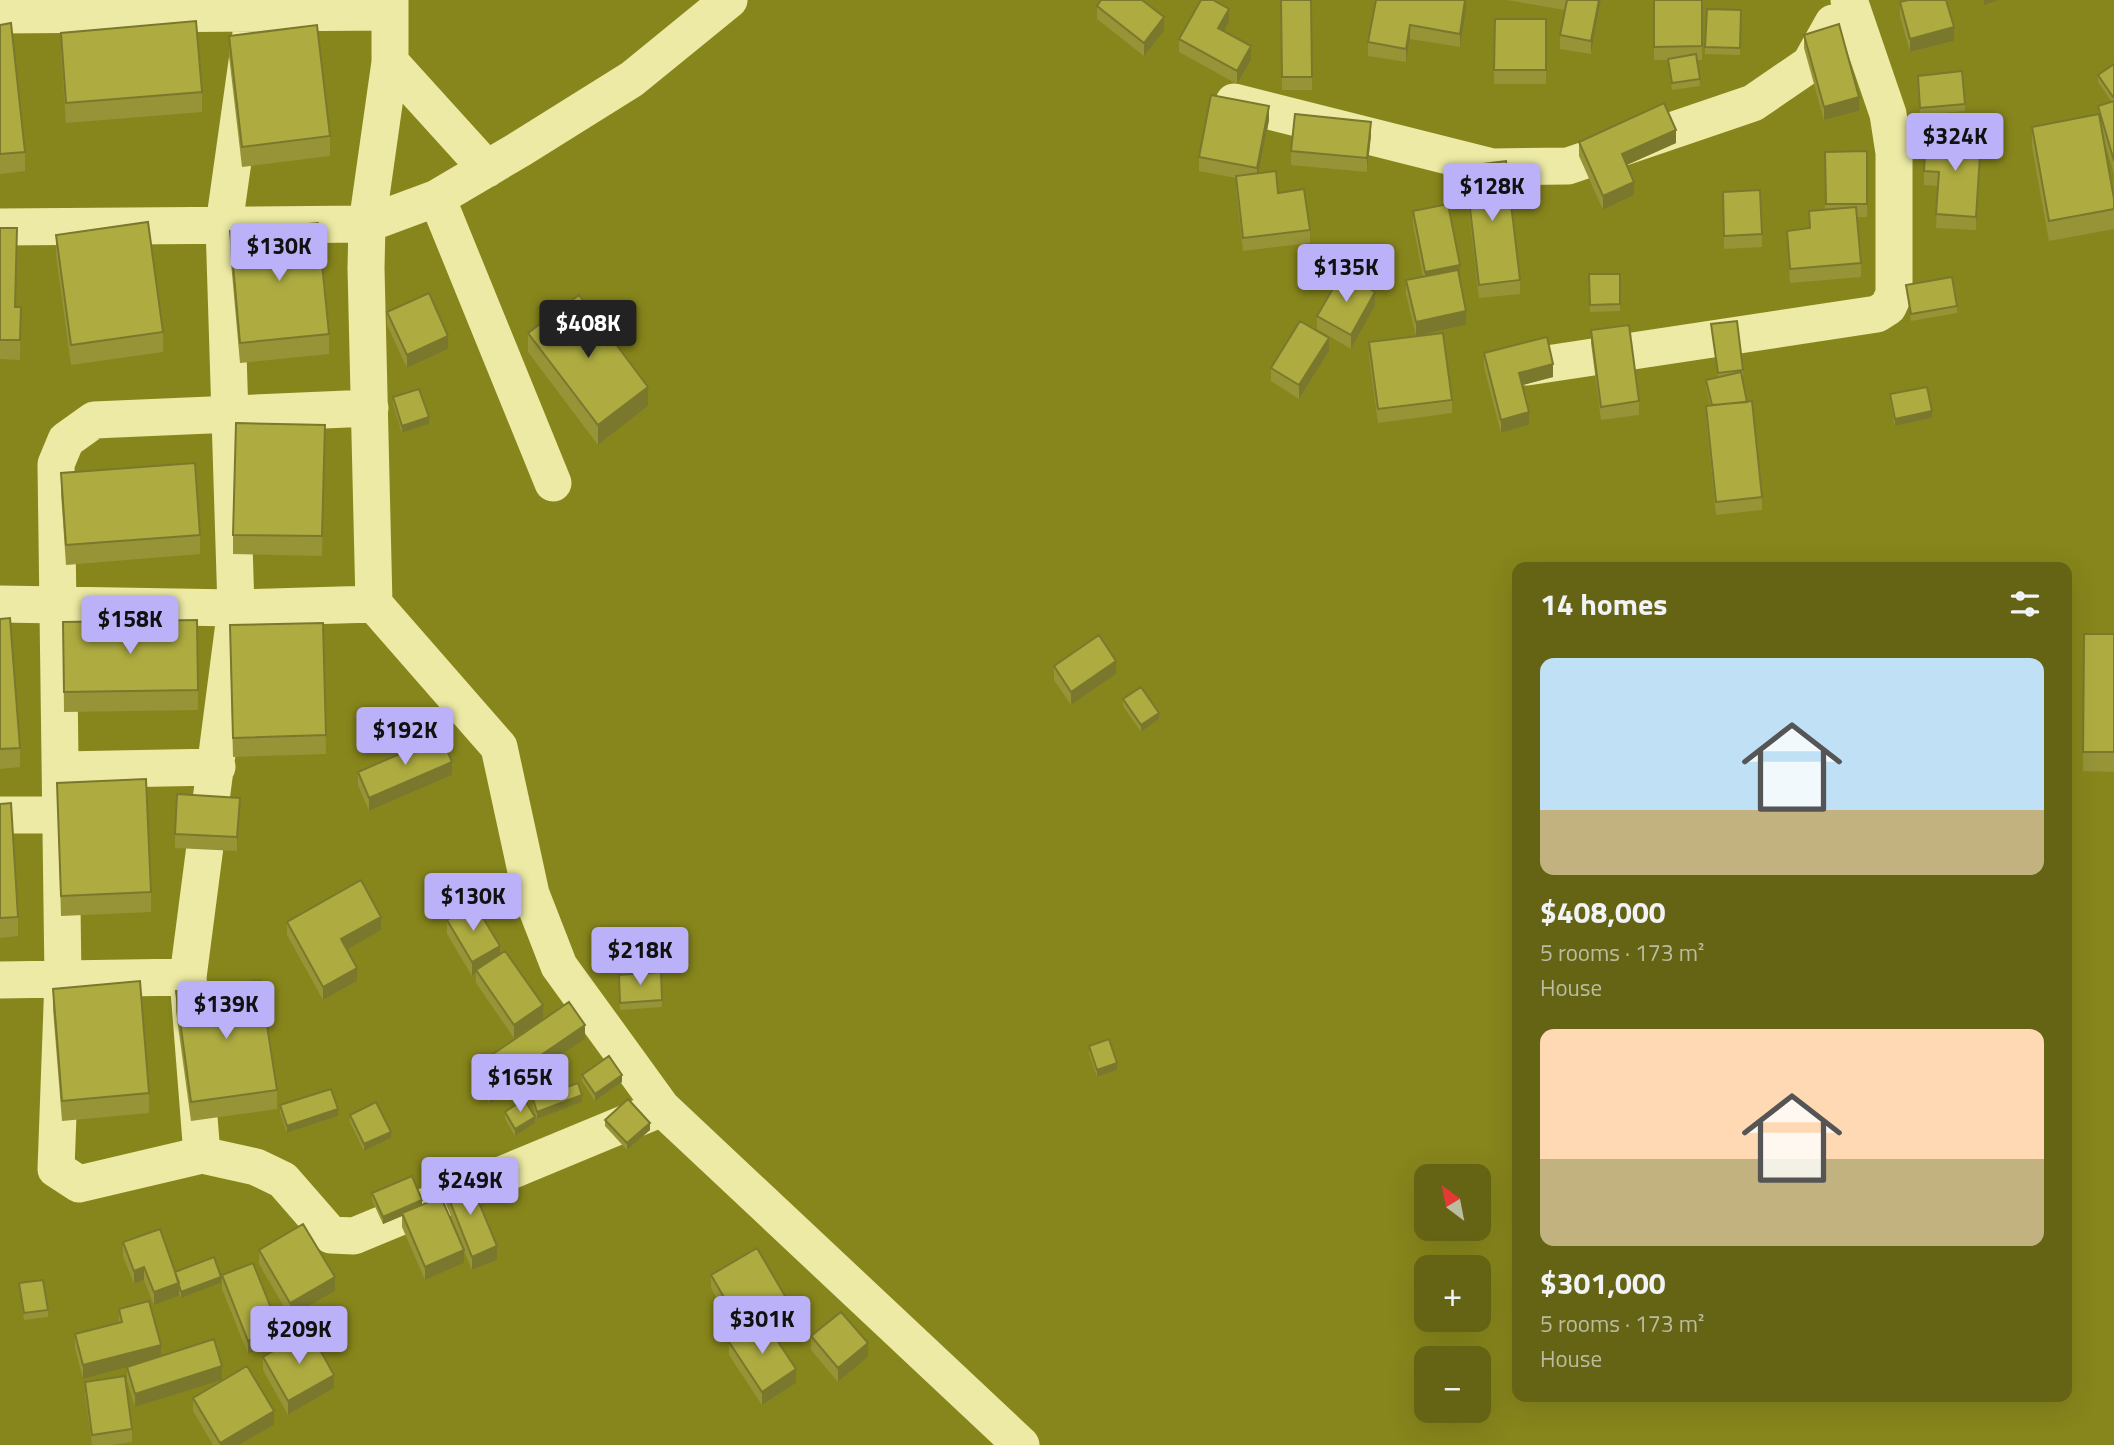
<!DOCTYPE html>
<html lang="en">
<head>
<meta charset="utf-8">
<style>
  :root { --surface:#656415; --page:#6d6d22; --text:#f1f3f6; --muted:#bcbda0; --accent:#bab1f9 }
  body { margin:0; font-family:"Titillium Web",sans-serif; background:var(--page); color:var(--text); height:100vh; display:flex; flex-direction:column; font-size:26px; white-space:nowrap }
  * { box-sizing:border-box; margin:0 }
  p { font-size:23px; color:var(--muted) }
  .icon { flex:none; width:38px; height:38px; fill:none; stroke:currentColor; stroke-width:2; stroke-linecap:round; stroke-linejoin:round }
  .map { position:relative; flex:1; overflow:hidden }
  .panel { position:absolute; left:1512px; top:562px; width:560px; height:840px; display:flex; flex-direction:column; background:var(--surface); border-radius:14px; box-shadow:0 7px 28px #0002 }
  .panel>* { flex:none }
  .needle { width:46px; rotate:328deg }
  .buttons { position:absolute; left:1414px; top:1164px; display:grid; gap:14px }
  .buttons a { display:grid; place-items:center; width:77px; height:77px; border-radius:14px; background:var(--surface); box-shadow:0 7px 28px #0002; font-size:35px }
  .price { position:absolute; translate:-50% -60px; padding:0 16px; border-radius:7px; background:var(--accent); color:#111; font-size:23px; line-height:46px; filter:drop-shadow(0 2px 4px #0008) }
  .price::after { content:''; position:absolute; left:50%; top:42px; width:21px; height:16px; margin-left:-10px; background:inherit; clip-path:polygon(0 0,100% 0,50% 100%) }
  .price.current { background:#222; color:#fff }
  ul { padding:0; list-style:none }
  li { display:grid; align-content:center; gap:14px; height:371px; padding:0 28px }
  li span { display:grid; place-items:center; height:217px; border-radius:14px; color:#555 }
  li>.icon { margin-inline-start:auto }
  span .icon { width:126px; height:126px; fill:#fffc; stroke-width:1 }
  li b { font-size:30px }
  h2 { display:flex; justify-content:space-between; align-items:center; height:84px; padding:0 28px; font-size:30px }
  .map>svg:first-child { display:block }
</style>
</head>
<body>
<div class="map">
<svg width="2114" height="1445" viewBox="0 0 2114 1445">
  <rect width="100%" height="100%" fill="#87861c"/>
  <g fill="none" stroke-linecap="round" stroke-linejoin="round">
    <path stroke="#eceaa4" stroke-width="37" d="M390,0v62l-23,162 -1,44 8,336 125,143 32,147 28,72 103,142 359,337
      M254,12l-30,213 12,383 -48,369 14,178 54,12 27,13 48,55 23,1 301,-125
      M0,15l390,-3
      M390,62l97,107
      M1234,102l258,65 76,-1 185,-63 57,-39 23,-41
      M437,198l116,285
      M0,227l367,-3 70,-26 83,-49 112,-70 97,-79
      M1527,367l350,-53 11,-7 6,-13v-141l-6,-39 -39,-114
      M0,604l236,4 138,-4
      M62,770l155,-3
      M0,815h62
      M0,980l188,-3
      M202,1155l-123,29 -23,-15 7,-190 -7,-515 10,-24 28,-20 276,-12"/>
  </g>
  <path fill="#969437" d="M1281,0h30l1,90h-30z
    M1376,0l90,12 -6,35 -50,-8 -4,23 -38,-6v-14z
    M1507,0h94l-10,54 -31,-5v-14l5,-25z
    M1654,0h48v60h-5l3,26 -28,4 -4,-30h-14z
    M1900,2l54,39 -44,11 -10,-36z
    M1097,6l67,25 -20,25 -47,-37z
    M1741,10l-1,45 -35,-1v-7z
    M1495,19h51v65h-52z
    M1229,22l-5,9 27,29 -14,24 -58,-32v-13z
    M0,25l25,127v19l-25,3z
    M61,33l141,59v20l-136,11 -5,-71z
    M1804,35l55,76 -35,9 -20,-72z
    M229,36l101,100v20l-88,11 -13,-111z
    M2114,64v110l-12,-41 12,66v30l-65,12 -17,-94v-20l66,-12v-9l14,-4 -14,-20v-7z
    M1918,76l47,28v7l-45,4z
    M1269,120l-10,53 19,20 32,37v13l-67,8 -7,-62v-11l-37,-7v-14z
    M1371,135l-4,37 -76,-7v-14z
    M1579,142l97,1 -49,22 7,30 -31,15 -24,-54z
    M1867,151v66h-10l4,46v14l-71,6 -3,-52 22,-2v-18l16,-1v-58z
    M1981,152l-5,78 -40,-2 2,-42 -14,-1v-14z
    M1465,166l55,114v14l-41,4 -14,-119z
    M1723,205l39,29v13l-38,2z
    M1413,211l47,66 6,48 -50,11 -10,-42v-14l17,-3 -10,-53z
    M0,228l15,79h6l-1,53 -20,-1z
    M230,231l99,103v20l-89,9 -10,-112z
    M56,235l107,97v20l-92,13 -15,-110z
    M1589,274h31v37l-30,1z
    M1906,285l51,21v7l-46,8z
    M1375,306l-24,43 -34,-20v-13z
    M387,312l61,37 -41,19 -20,-43z
    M1711,324l32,46v6l-2,1 21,120v13l-46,5 -10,-96v-13l4,-1 -4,-18v-7l12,-3z
    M1591,330l48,71v14l-38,5 -10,-77z
    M528,333l120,73 -50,39 -70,-93z
    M1369,342l83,58v13l-74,10 -9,-67z
    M1329,351l-30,48 -28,-18v-13z
    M1484,353l69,24 -31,8 7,40 -28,8 -17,-66z
    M1890,394l42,24 -37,8 -5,-25z
    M393,397l36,27 -27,9 -9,-29z
    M325,425l-3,131 -89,-2v-19z
    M61,473l139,62v19l-134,11 -5,-72z
    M0,619l20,129v19l-20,2z
    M197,620l1,90 -134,2 -1,-90z
    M323,623l3,131 -93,3 -3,-112z
    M2084,634h30v138l-31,-1z
    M1054,666l62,8 -45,31 -17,-25z
    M1123,699l36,20 -18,13 -18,-26z
    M358,772l94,3 -83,36 -11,-26z
    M57,783l94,109v20l-90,4z
    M0,804l18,113v19l-18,2z
    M240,811l-3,40 -62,-3v-14z
    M447,920l53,34 43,65 -29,19 -38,-55v-10l-4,3 -25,-42z
    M287,922l94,8 -34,19 10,32 -34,19 -36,-65z
    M661,972l1,35 -42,3 -1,-35z
    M53,989l96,104v20l-87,8 -9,-112z
    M176,991l101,99v19l-86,12 -15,-110z
    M585,1039l-95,64 -16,-23v-13z
    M1089,1046l28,24 -20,7 -8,-24z
    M582,1075l40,7 -27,19 -13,-20z
    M533,1099l49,3 -45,17 -4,-13z
    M280,1105l58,11 -51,17 -7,-21z
    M505,1112l30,11 -20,13 -10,-17z
    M350,1115l41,23 -27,13 -14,-29z
    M605,1120l45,10 -23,20 -22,-24z
    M444,1186l53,74 -25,10 -8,-19v12l-39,17 -23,-53v-11l-19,8 -11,-24v-7l50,12 39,36 -17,-42z
    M123,1242l52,30 46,11 -40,15 -2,-5v3l-25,9 -10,-25 -10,4 -11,-28z
    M259,1250l76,41 -45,26 -31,-53z
    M222,1275l57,66 -31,13 -26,-65z
    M711,1275l74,35 -21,11 32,62 -34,22 -33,-50v-13l9,-6 -27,-48z
    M19,1283l29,27v7l-24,3z
    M119,1309l42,47 61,24 -87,27 -8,-26v-14l3,-1 -47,13 -8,-31v-14l44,-11z
    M811,1336l57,21 -30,25 -27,-32z
    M263,1357l71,31 -46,27 -25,-45z
    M85,1382l47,47v13l-20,3h-20l-7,-50z
    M193,1398l81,27 -35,20h-26l-20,-34z"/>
  <path fill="#7a782d" d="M1466,0v12l-6,35v-13z
    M1599,0h2l-10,54v-13z
    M1984,0h14l-14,5z
    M1229,9v13l-11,20v-14z
    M1164,17v14l-20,25v-13z
    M1410,25v14l-4,23v-13z
    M1954,27v14l-44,11v-13z
    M1251,46v14l-14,24v-13z
    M1859,97v14l-35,9v-13z
    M1269,106v14l-12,62v-14z
    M1371,122v13l-4,37v-14z
    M1676,130v13l-54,24v-13z
    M1981,139v13l-5,78v-13z
    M1634,182v13l-31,15v-14z
    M1460,265v13l-35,7v-13z
    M1375,292v14l-24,43v-14z
    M1466,311v14l-50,11v-14z
    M448,336v13l-41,19v-13z
    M1329,338v13l-30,48v-14z
    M1553,364v13l-34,9v-13z
    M648,387v19l-50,39v-20z
    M1932,411v7l-37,8v-7z
    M1529,412v13l-28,8v-13z
    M429,417v7l-27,9v-7z
    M1116,661v13l-45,31v-13z
    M1159,713v6l-18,13v-7z
    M452,762v13l-83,36v-13z
    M240,798v13l-3,40v-14z
    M381,917v13l-40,23v-14z
    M500,946v13l-24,11v3l-4,3v-14z
    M357,968v13l-34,19v-13z
    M543,1005v14l-29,19v-13z
    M585,1025v14l-95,64v-13z
    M1117,1063v7l-20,7v-7z
    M622,1075v7l-27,19v-7z
    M582,1095v7l-45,17v-7z
    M338,1109v7l-51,17v-7z
    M535,1117v6l-20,13v-7z
    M650,1123v7l-23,20v-7z
    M391,1132v6l-27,13v-7z
    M422,1200v7l-20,6v3l-19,8v-7z
    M497,1246v14l-25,10v-13z
    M464,1250v13l-39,17v-13z
    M144,1267v13l-10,4v-13z
    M221,1277v6l-40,15v-6z
    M335,1277v14l-45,26v-14z
    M179,1283v13l-25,9v-13z
    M785,1296v14l-46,26v-13z
    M279,1328v13l-31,13v-13z
    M868,1343v14l-30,25v-14z
    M161,1345v13l-78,21v-14z
    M222,1366v14l-87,27v-13z
    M796,1369v14l-34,22v-13z
    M334,1375v13l-46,27v-14z
    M274,1411v14l-35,20h-19v-2z"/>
  <path fill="#aeac40" stroke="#7a782d" stroke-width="2" d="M1101,0h41l22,17 -20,26 -47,-37z
    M1201,0h12l16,9 -11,19 33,18 -14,25 -58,-32z
    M1281,0h30l1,77h-30z
    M1376,0h89l-5,34 -50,-9 -4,24 -38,-7z
    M1567,0h32l-8,41 -31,-6z
    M1654,0h48v46l-48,1z
    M1908,0h38l8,27 -44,12 -10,-37z
    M1707,9l34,1 -1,38 -35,-1z
    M1495,19h51v51h-52z
    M196,21l6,71 -136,11 -5,-70z
    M11,23l14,129 -25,2v-129z
    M1839,24l20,73 -35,10 -20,-72z
    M317,25l13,111 -88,11 -13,-111z
    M1696,54l4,25 -28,4 -4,-24z
    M2114,64v33h-1l-15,-22z
    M1962,71l3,33 -45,4 -2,-32z
    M1211,95l58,11 -12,62 -58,-11z
    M2114,101v60l-16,-55z
    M1664,103l12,27 -54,24 12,28 -31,14 -24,-54z
    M1295,114l76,8 -4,36 -76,-7z
    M2099,114l15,85v10l-65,12 -17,-94z
    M1926,136l55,3 -5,78 -40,-3 3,-42 -15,-1z
    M1867,151v53h-41l-1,-52z
    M1506,161l14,119 -41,5 -14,-119z
    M1276,171l2,22 26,-4 6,41 -67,8 -7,-62z
    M1760,190l2,44 -38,2 -1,-44z
    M1448,204l12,61 -35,7 -12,-61z
    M1856,207l5,56 -71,6 -3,-38 23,-3 -1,-17z
    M148,222l15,110 -92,13 -15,-110z
    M318,223l11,111 -89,9 -10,-112z
    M0,228h17l-2,79h6l-1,33h-20z
    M1458,270l8,41 -50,11 -10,-42z
    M1342,273l33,19 -24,43 -34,-19z
    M1589,274h31v30l-30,1z
    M1952,277l5,29 -46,8 -5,-29z
    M429,293l19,43 -41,19 -20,-43z
    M579,295l69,92 -50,38 -70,-92z
    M1300,321l29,17 -30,47 -28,-17z
    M1737,321l6,49 -25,3 -7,-49z
    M1629,325l10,76 -38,6 -10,-77z
    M1443,333l9,67 -74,9 -9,-67z
    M1547,337l6,27 -34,9 10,39 -28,8 -17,-67z
    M1741,372l6,30 -35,3 -6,-25z
    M1927,387l5,24 -37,8 -5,-25z
    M419,389l10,28 -27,9 -9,-29z
    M1752,401l10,96 -46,5 -10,-96z
    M236,423l89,2 -3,111 -89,-1z
    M195,463l5,72 -134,10 -5,-72z
    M10,618l10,130 -20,1v-130z
    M197,620l1,70 -134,2 -1,-70z
    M323,623l3,112 -93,3 -3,-113z
    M2084,634h30v118h-31z
    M1099,635l17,26 -45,31 -17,-26z
    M1141,687l18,26 -18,12 -18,-26z
    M441,736l11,26 -83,36 -11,-26z
    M146,779l5,113 -90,4 -4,-113z
    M177,794l63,4 -3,39 -62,-3z
    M11,803l7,114 -18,1v-114z
    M361,880l20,37 -40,22 16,29 -34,19 -36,-65z
    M474,903l26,43 -28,16 -25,-42z
    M505,951l38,54 -29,20 -38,-55z
    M661,972l1,28 -42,3 -1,-28z
    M260,980l17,110 -86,12 -15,-111z
    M140,981l9,112 -87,8 -9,-112z
    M569,1002l16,23 -95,65 -16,-23z
    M1109,1039l8,24 -20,7 -8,-24z
    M609,1056l13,19 -27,19 -13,-19z
    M578,1083l4,12 -45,17 -4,-13z
    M331,1089l7,20 -51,17 -7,-21z
    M524,1099l11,18 -20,12 -10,-17z
    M628,1099l22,24 -23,20 -22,-23z
    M376,1102l15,30 -27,12 -14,-29z
    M412,1176l10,24 -39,17 -11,-24z
    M468,1176l29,70 -25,11 -28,-71z
    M441,1197l23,53 -39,17 -23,-54z
    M303,1224l32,53 -45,26 -31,-53z
    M160,1229l19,54 -25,9 -10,-25 -10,4 -11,-29z
    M757,1248l28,48 -46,27 -28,-48z
    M214,1257l7,20 -40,15 -6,-20z
    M253,1263l26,65 -31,13 -26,-66z
    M43,1280l5,30 -24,3 -5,-30z
    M149,1301l12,44 -78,20 -8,-31 47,-12 -3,-13z
    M841,1312l27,31 -30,25 -27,-32z
    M763,1319l33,50 -34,23 -33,-50z
    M309,1330l25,45 -46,26 -25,-44z
    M214,1339l8,27 -87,28 -8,-27z
    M247,1366l27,45 -54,32 -27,-45z
    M125,1376l7,53 -40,6 -7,-53z"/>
</svg>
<div class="buttons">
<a><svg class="needle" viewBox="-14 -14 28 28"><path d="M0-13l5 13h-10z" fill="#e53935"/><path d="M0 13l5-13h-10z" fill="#bcbda0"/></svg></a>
<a>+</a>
<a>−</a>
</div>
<b class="price" style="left:1955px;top:173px">$324K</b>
<b class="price" style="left:1492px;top:223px">$128K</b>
<b class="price" style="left:279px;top:283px">$130K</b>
<b class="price" style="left:1346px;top:304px">$135K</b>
<b class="price current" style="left:588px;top:360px">$408K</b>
<b class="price" style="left:130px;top:656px">$158K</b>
<b class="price" style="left:405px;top:767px">$192K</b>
<b class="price" style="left:473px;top:933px">$130K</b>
<b class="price" style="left:640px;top:987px">$218K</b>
<b class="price" style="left:226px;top:1041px">$139K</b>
<b class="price" style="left:520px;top:1114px">$165K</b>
<b class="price" style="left:470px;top:1217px">$249K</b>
<b class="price" style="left:762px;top:1356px">$301K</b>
<b class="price" style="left:299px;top:1366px">$209K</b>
<section class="panel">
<h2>14 homes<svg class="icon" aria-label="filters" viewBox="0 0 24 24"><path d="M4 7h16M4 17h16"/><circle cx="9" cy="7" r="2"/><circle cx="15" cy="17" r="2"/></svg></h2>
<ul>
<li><span style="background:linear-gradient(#bfe0f5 70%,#c2b280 0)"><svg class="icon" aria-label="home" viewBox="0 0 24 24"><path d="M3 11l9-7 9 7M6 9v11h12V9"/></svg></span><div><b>$408,000</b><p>5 rooms · 173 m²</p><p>House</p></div></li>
<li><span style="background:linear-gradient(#ffd9b3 60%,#c2b280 0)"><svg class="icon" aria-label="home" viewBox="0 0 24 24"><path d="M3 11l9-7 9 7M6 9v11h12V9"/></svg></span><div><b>$301,000</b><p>5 rooms · 173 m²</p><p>House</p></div></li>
</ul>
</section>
</div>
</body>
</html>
